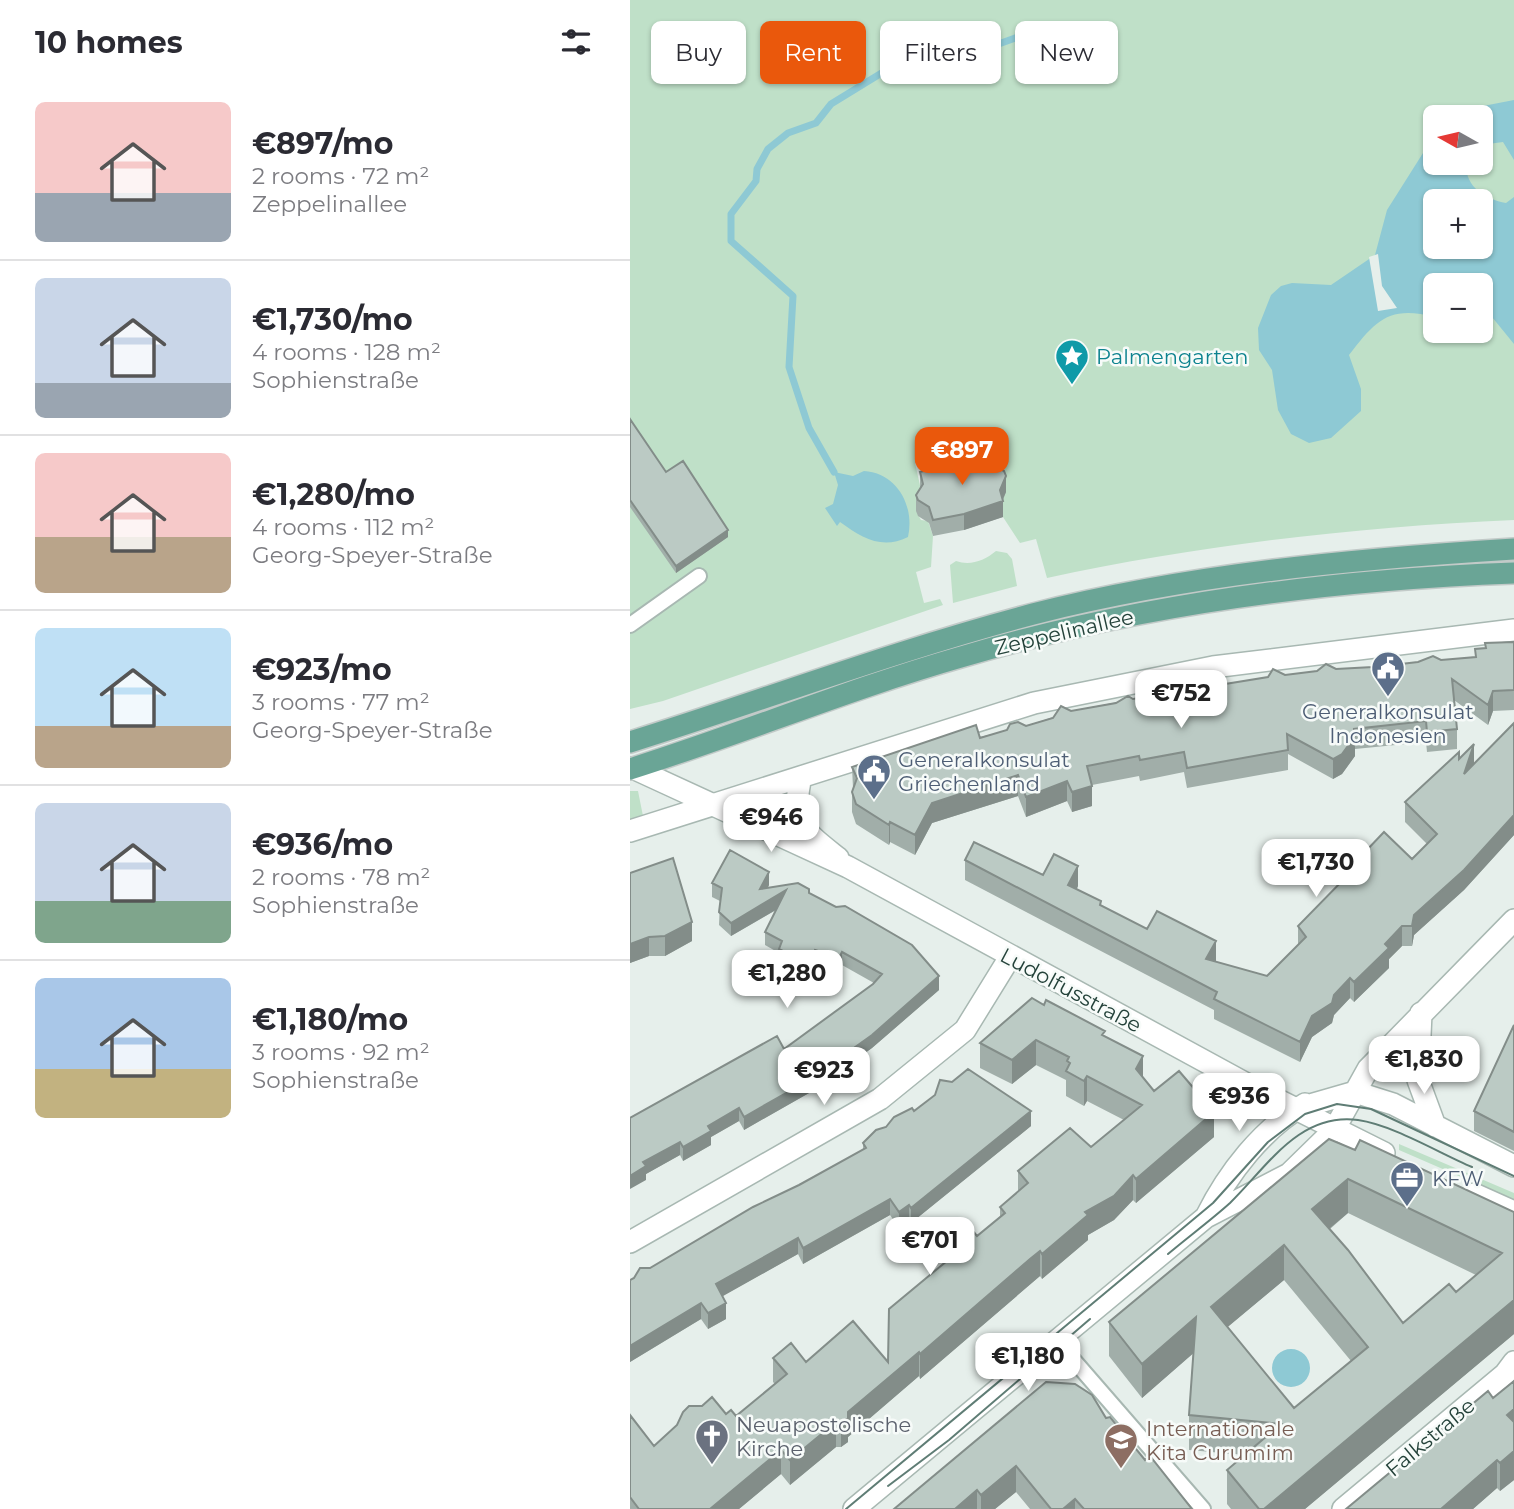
<!DOCTYPE html>
<html lang="en">
<head>
<meta charset="utf-8">
<style>
  :root { --surface:#fff; --page:#f7f7f7; --text:#2b2b33; --muted:#7c7c81; --line:#e1e1e2; --accent:#ea580c }
  body { margin:0; font-family:Montserrat,sans-serif; background:var(--page); color:var(--text); height:100vh; display:flex; flex-direction:column; font-size:26px; white-space:nowrap }
  * { box-sizing:border-box; margin:0 }
  p { font-size:23px; color:var(--muted) }
  .icon { flex:none; width:38px; height:38px; fill:none; stroke:currentColor; stroke-width:2; stroke-linecap:round; stroke-linejoin:round }
  .map { position:relative; flex:1; overflow:hidden }
  .sheet { display:flex; flex-direction:column; background:var(--surface); width:630px }
  .sheet>* { flex:none }
  .banner { position:absolute; left:21px; top:21px; width:665px; height:63px; display:flex; gap:14px }
  .needle { width:46px; rotate:278deg }
  .tools { position:absolute; left:793px; top:105px; display:grid; gap:14px }
  .tools a { display:grid; place-items:center; width:70px; height:70px; border-radius:10px; background:var(--surface); box-shadow:0 2px 5px #0004; font-size:35px }
  .price { position:absolute; translate:-50% -60px; padding:0 16px; border-radius:14px; background:#fff; color:#222; font-size:23px; line-height:46px; filter:drop-shadow(0 2px 4px #0008) }
  .price::after { content:''; position:absolute; left:50%; top:42px; width:21px; height:16px; margin-left:-10px; background:inherit; clip-path:polygon(0 0,100% 0,50% 100%) }
  .price.selected { background:var(--accent); color:#fff }
  ul { padding:0; list-style:none }
  li { display:flex; align-items:center; gap:21px; height:175px; padding:0 35px }
  li+li { border-top:2px solid var(--line) }
  li span { display:grid; place-items:center; flex:none; width:196px; height:140px; border-radius:10px; color:#555 }
  li>.icon { margin-inline-start:auto }
  span .icon { width:84px; height:84px; fill:#fffc; stroke-width:1 }
  li b { font-size:30px }
  h2 { display:flex; justify-content:space-between; align-items:center; height:84px; padding:0 35px; font-size:30px }
  .pill { padding:0 24px; border-radius:10px; background:var(--surface); box-shadow:0 2px 5px #0004; font-size:24px; line-height:63px }
  .pill.selected { background:var(--accent); color:#fff }
  main { display:flex; flex:1; min-height:0 }
  .map>svg:first-child { display:block }
</style>
</head>
<body>
<main>
<section class="sheet">
<h2>10 homes<svg class="icon" aria-label="filters" viewBox="0 0 24 24"><path d="M4 7h16M4 17h16"/><circle cx="9" cy="7" r="2"/><circle cx="15" cy="17" r="2"/></svg></h2>
<ul>
<li><span style="background:linear-gradient(#f6c9c9 65%,#9aa5b1 0)"><svg class="icon" aria-label="home" viewBox="0 0 24 24"><path d="M3 11l9-7 9 7M6 9v11h12V9"/></svg></span><div><b>€897/mo</b><p>2 rooms · 72 m²</p><p>Zeppelinallee</p></div></li>
<li><span style="background:linear-gradient(#c9d6e8 75%,#9aa5b1 0)"><svg class="icon" aria-label="home" viewBox="0 0 24 24"><path d="M3 11l9-7 9 7M6 9v11h12V9"/></svg></span><div><b>€1,730/mo</b><p>4 rooms · 128 m²</p><p>Sophienstraße</p></div></li>
<li><span style="background:linear-gradient(#f6c9c9 60%,#b9a48a 0)"><svg class="icon" aria-label="home" viewBox="0 0 24 24"><path d="M3 11l9-7 9 7M6 9v11h12V9"/></svg></span><div><b>€1,280/mo</b><p>4 rooms · 112 m²</p><p>Georg-Speyer-Straße</p></div></li>
<li><span style="background:linear-gradient(#bfe0f5 70%,#b9a48a 0)"><svg class="icon" aria-label="home" viewBox="0 0 24 24"><path d="M3 11l9-7 9 7M6 9v11h12V9"/></svg></span><div><b>€923/mo</b><p>3 rooms · 77 m²</p><p>Georg-Speyer-Straße</p></div></li>
<li><span style="background:linear-gradient(#c9d6e8 70%,#7fa58c 0)"><svg class="icon" aria-label="home" viewBox="0 0 24 24"><path d="M3 11l9-7 9 7M6 9v11h12V9"/></svg></span><div><b>€936/mo</b><p>2 rooms · 78 m²</p><p>Sophienstraße</p></div></li>
<li><span style="background:linear-gradient(#a9c7e8 65%,#c2b280 0)"><svg class="icon" aria-label="home" viewBox="0 0 24 24"><path d="M3 11l9-7 9 7M6 9v11h12V9"/></svg></span><div><b>€1,180/mo</b><p>3 rooms · 92 m²</p><p>Sophienstraße</p></div></li>
</ul>
</section>
<div class="map">
<svg width="884" height="1509" viewBox="0 0 884 1509">
  <rect width="100%" height="100%" fill="#e6efeb"/>
  <path fill="#bfe0c8" fill-rule="evenodd" d="M0,0h884v520c-158,7 -313,25 -467,58l-11,-39 -16,4 -17,-26 -4,-15 7,-11 -16,-23 -4,-27 -71,22 9,40 -7,10 4,7 7,1 5,15 -2,31 -15,5 8,31 16,-4 3,6 -280,96 -33,8zM805,117h45v46h-45zM805,201h45v46h-45zM805,285h45v46h-45z
    M366,551l11,2 5,6 5,27 -64,17 -3,-38 6,-4c14,5 28,0 40,-10z
    M0,791h8l5,25 -13,4z
    M769,1144l115,49v7l-115,-50z"/>
  <path fill="#8ec9d4" fill-rule="evenodd" d="M884,100v60l-11,-18 -22,3 -1,-28h-27l25,-10z
    M805,134v29h31c-1,24 19,36 40,40l8,-6v147l-22,-27 -11,-4 -1,-28h-45v32c-46,-12 -59,3 -86,38l12,34v22l-30,27 -22,5 -18,-9 -13,-24 -6,-40 -13,-20 -1,-22 13,-33 10,-9 11,-3 39,2 44,-30 12,-45zM805,201h45v46h-45z
    M234,471c33,2 51,35 44,66 -26,13 -46,1 -68,-15l-3,4 -12,-18 8,-4 5,-19 -4,-13 19,4z
    M642 1368a19 19 0 1 1 38 0a19 19 0 1 1-38 0Z"/>
  <path fill="#e6efeb" d="M748,254l4,32 15,22 -19,3 -9,-54z"/>
  <g fill="none" stroke-linecap="round" stroke-linejoin="round">
    <path stroke="#8ec9d4" stroke-width="7" d="M204,472l-25,-44 -20,-61 4,-71 -62,-55v-27l25,-33 1,-12 11,-20 20,-16 28,-10 15,-19 62,-38 31,-10 69,-10 28,-10"/>
    <g stroke="#a8b8b2" stroke-width="18">
      <path id="service" d="M0,625l69,-49
        M427,1341l146,168"/>
    </g>
    <g stroke="#a8b8b2" stroke-width="24">
      <path id="minor" d="M171,777c-11,46 3,54 37,81
        M0,831l404,-128 179,-36 301,-37
        M0,1242l250,-143 85,-69 45,-73
        M713,1509l162,-135 9,-12"/>
    </g>
    <g stroke="#a8b8b2" stroke-width="24">
      <path id="tertiary" d="M3,768l215,99 404,220 132,66
        M791,1013l-3,67 17,46
        M666,1109l59,-17 38,12 121,62
        M844,1194l40,18
        M576,1217c22,-44 56,-88 99,-113
        M224,1509l352,-292 83,-43 45,-44 34,-61 146,-149"/>
    </g>
    <g stroke="#c2cac8" stroke-width="24">
      <path id="primary" d="M0,742c134,-42 266,-92 403,-128 157,-40 320,-55 481,-65
        M0,769c111,-35 219,-80 331,-112 179,-53 367,-77 553,-84"/>
    </g>
    <use href="#service" stroke="#fff" stroke-width="14"/>
    <use href="#minor" stroke="#fff" stroke-width="21"/>
    <use href="#tertiary" stroke="#fff" stroke-width="21"/>
    <use href="#primary" stroke="#6aa596" stroke-width="21"/>
    <path stroke="#5f7d75" stroke-width="2" d="M538,1254c20,-17 42,-33 62,-51 37,-36 69,-91 128,-83 35,5 81,33 114,47
      M258,1486l61,-46 141,-121
      M216,1509l367,-306 55,-61 37,-28 32,-10 34,5 143,67"/>
  </g>
  <path fill="#a1aea9" fill-rule="evenodd" d="M0,419l36,53 62,65 -52,36 -46,-66z
    M290,472l86,20 -3,8v17l-39,13 -31,6 -4,-13 -11,-7 -2,-5v-16l4,-6z
    M884,642v68l-21,1 -5,14 -34,-25 3,29v20l-30,3 -1,-10 -71,7v7l-13,18 -9,5 -45,-25v16l-101,18 -3,-16 -44,9 -1,-5 -47,9v21l-20,6 -5,-11 -41,16 -8,-21 -86,27 -17,32 -25,-13 -1,3 -33,-21 -4,-12v-20l1,-4 -1,-21 174,-41 45,-15 62,-12 152,-24 51,-6 37,-2 102,-10 10,-9z
    M884,723v112l-50,55 -50,45 -2,11h-10l-13,13v9l-35,34 -4,-4 -16,17 -2,8 -20,14 -12,25 -86,-43v-9l-249,-130v-20l78,15 35,11 -1,3 24,17 46,23 69,32 -1,1 52,14 31,-31v-19l42,-42v-17l24,-14 48,6 15,-15 -22,-22v-20l54,-43 15,5z
    M0,873l62,68 -27,15h-16l-19,7z
    M82,883l57,2 -1,3 41,5 130,97 -67,58 -63,45 -65,37 -5,-9 -28,16v8l-28,16 -3,-6 -34,19v6l-16,-62 154,-69 90,-66 -32,-18 -3,6 -24,-8 -8,15 -28,-15v-10l-14,-8v-13l11,-22 -45,26 -12,-11 1,-24 -8,-4z
    M884,1025v126l-40,-20v-20z
    M475,1036l38,41 11,14 60,46 -78,66 -3,-3 -19,20 -26,15v5l-46,39 -2,-3 -120,103 -1,-3 -71,61v5l-7,5h-5l-46,38 -9,-11 -42,35h-109v-94l24,31 72,-32 10,2 39,-32 -2,-2v-24l33,4h82l55,-98v-10l34,-18 23,-19v-10l18,-15v-21l73,-24 33,-27 -37,-19 -3,5 -18,-10v-16l-30,-15 -24,19 -32,-16v-25z
    M284,1111l117,15 -120,97 -2,-2 -10,7 -9,-13 -87,49 -5,-10 -76,42 4,23 -18,10 -7,-10 -71,43v-82l20,-12 213,-118v-7z
    M725,1150l159,62v122l-209,175h-74l-4,-5v-34l18,-15 -56,-5v-35l4,-62 -51,45 -33,-42v-34zM718,1213l128,62 -20,17 -53,31 -73,-94zM654,1280l67,81 -57,47 -67,-81z
    M884,1381v99l-14,11 -3,-3 -24,21h-127l147,-111z
    M476,1418l86,91h-162l-14,-17 -21,17h-101z"/>
  <path fill="#838d89" d="M376,476v16l-4,9h1v16l-39,13v-16l36,-24z
    M98,530v7l-52,36v-7z
    M863,691v20l-5,14v-20z
    M725,736v20l-13,18 -9,5v-20z
    M844,744v20l-10,10z
    M388,775v21l-86,27 -17,32v-20l17,-32z
    M437,781v20l-41,16v-20z
    M462,786v20l-20,6v-20z
    M884,815v20l-50,55 -50,45 -2,11v-20l2,-11z
    M260,822v20l-1,3v-20z
    M448,866v20l-10,19v-20z
    M139,872v13l-9,17v-13z
    M156,890v14l-55,32v-13z
    M62,922v19l-27,15v-20z
    M772,926v20l-13,13v9l-35,34v-20l31,-38z
    M19,937v19l-19,7v-19z
    M586,941v20l-10,19v-21z
    M185,950v13l-8,15v-14z
    M212,952v13l-3,6v-13z
    M309,976v14l-67,58 -63,45 -65,37v-13z
    M720,978v20l-16,17 -2,8 -20,14 -12,25v-20l12,-26z
    M406,1040v25l-24,19v-24z
    M513,1056v25l-7,-12z
    M457,1076v25l-3,5v-25z
    M109,1108v13l-28,16v8l-28,16v-14l25,-21z
    M401,1111v15l-120,97v-15z
    M584,1112v25l-78,66v-24z
    M50,1142v13l-34,19v6l-16,9v-13l13,-14z
    M503,1175v25l-19,20 -26,15v5l-46,39v-25l43,-42z
    M718,1179v34l-36,30v-34z
    M260,1199v16l-87,49v-16z
    M279,1205v16l-10,7v-16z
    M168,1238v16l-82,46v-16z
    M654,1245v35l-73,61v-34z
    M410,1251v25l-120,103v-25z
    M884,1300v34l-209,175h-41z
    M71,1303v16l-71,43v-16z
    M96,1303v16l-18,10v-16z
    M566,1317v34l-54,47v-34z
    M289,1352v24l-71,61v-25z
    M884,1409v29l-7,-23z
    M218,1418v24l-7,5v-24z
    M206,1422v25l-46,38v-25z
    M151,1450v24l-42,35h-29z
    M884,1451v29l-14,11v-28z
    M867,1460v28l-24,21h-32z
    M386,1466v26l-21,17h-14v-14z
    M347,1490v19h-22z
    M445,1499v10h-12z"/>
  <path fill="#bbcac4" stroke="#838d89" stroke-width="2" fill-rule="evenodd" d="M0,419l36,53 17,-11 45,69 -52,36 -46,-66z
    M360,453l3,12 11,6 2,5 -6,14 3,11 -39,13 -31,6 -4,-13 -11,-7 -2,-5 7,-11 -3,-12z
    M884,642v48l-21,1 -5,14 -36,-26 5,50 -30,3 -1,-11 -72,8 1,7 -13,18 -9,5 -46,-25 1,16 -101,18 -3,-16 -44,8 -1,-4 -52,10 5,20 -20,6 -5,-11 -41,16 -8,-22 -86,28 -17,32 -25,-13 -1,3 -33,-21 -4,-12 5,-14 -5,-11 124,-42 4,13 27,-8 3,-6 8,-2 8,4 27,-8 8,-12 10,5 45,-8 12,-7 5,3 135,-22 5,-8 12,6 32,-4 9,-7 10,5 37,-2 5,-6 8,-1 6,5 26,-3 15,-6 8,4 35,-3 -1,-8 11,-1 -1,-5z
    M884,723v92l-50,55 -50,45 -2,11h-10l-17,18 4,4 -35,34 -4,-4 -16,17 -2,8 -20,13 -12,26 -86,-43 3,-7 -252,-132 9,-18 69,33 11,-21 24,12 -10,19 33,16 -1,4 47,24 10,-18 59,30 -10,18 61,17 39,-39 -8,-11 50,-51 -8,-8 17,-21 7,7 20,-21 28,27 25,-25 -32,-32 54,-50v7l15,-15 -10,30z
    M100,850l39,22 -9,17 38,-6 11,6v4l27,14 9,-1 67,39 27,31 -67,59 -63,45 -65,37 -5,-9 -31,18 3,5 -28,16 -3,-5 -37,20 3,4 -16,10v-58l147,-82 7,13 89,-65 9,-10 -40,-22 -3,6 -24,-8 -8,14 -28,-15 3,-8 -17,-9 21,-42 -55,33 -12,-11 3,-24 -10,-5z
    M43,858l19,64 -27,14 -16,1 -19,7v-71z
    M402,998l12,7 2,-5 59,31 -3,4 41,21 -7,13 18,22 25,-20 35,41 -78,67 -3,-4 -19,21 -29,16 3,3 -46,39 -2,-3 -10,8 -110,95 -1,-2 -71,60v6l-7,5 -5,-1 -46,38 -9,-10 -71,59h-71l-9,-12v-82l24,31 23,-21 6,-13 6,-6h13l10,-9 14,17 5,-4 5,6 51,-42 -14,-16 18,-15 15,19 47,-41 35,41 1,-53 59,-49 -5,-6 29,-24 5,6 28,-23 -5,-6 28,-24 -10,-12 52,-43 21,19 51,-42 -55,-29 -3,5 -18,-10 4,-8 -3,-2 2,-4 -33,-17 -24,20 -32,-17z
    M884,1025v107l-40,-21z
    M338,1069l63,42 -120,97 -2,-3 -10,7 -9,-13 -87,49 -5,-10 -82,46 10,19 -18,10 -7,-10 -71,43v-66l4,-2 6,-10h10l103,-61 46,-22 67,-37 -3,-5 13,-13 10,-3 8,-10 18,-9 2,3 21,-16 5,-15 12,2z
    M699,1139l26,11 5,-10 154,72v88l-250,209h-5l-32,-39 54,-46 -92,-9 7,-98 -54,47 -33,-42zM718,1179l154,74 -46,39 -7,-8 -46,39 -55,-73 -36,-41zM654,1245l84,102 -74,61 -83,-101z
    M884,1381v28l-7,6 7,7v29l-14,12 -3,-3 -56,49h-95l142,-118 5,7z
    M416,1382l29,2 17,11 14,23 4,-1 35,43 5,-4 42,53h-108l-9,-10 -12,10h-12l-35,-43 -35,29 -4,-5 -22,19h-61z"/>
  <defs>
    <g id="sight-pin" transform="scale(1.75)"><path d="M0 17L-7.5 6A9.5 9.5 0 1 1 7.5 6Z" fill="#0f9aa8" stroke="#f7fbf9"/><path d="M0-6L1.8-2.2L6-1.7L2.9 1.2L3.7 5.4L0 3.3L-3.7 5.4L-2.9 1.2L-6-1.7L-1.8-2.2Z" fill="#fff"/></g>
    <g id="civic-pin" transform="scale(1.75)"><path d="M0 17L-7.5 6A9.5 9.5 0 1 1 7.5 6Z" fill="#5c6f8a" stroke="#f7fbf9"/><path d="M-.6-6.5H3V-4.5H.6V-3L4-1V1h2V6H-6V1h2V-1L-.6-3ZM-1.2 2.5V6h2.4V2.5Z" fill="#fff"/></g>
    <g id="office-pin" transform="scale(1.75)"><path d="M0 17L-7.5 6A9.5 9.5 0 1 1 7.5 6Z" fill="#5c6f8a" stroke="#f7fbf9"/><path d="M-6-3h4V-5.5h4V-3h4V5H-6ZM-1-4.5V-3h2v-1.5ZM-6 0V1H6V0Z" fill="#fff"/></g>
    <g id="church-pin" transform="scale(1.75)"><path d="M0 17L-7.5 6A9.5 9.5 0 1 1 7.5 6Z" fill="#6b7280" stroke="#f7fbf9"/><path d="M-1.2-6h2.4v3.5h3.3v2.4h-3.3V6h-2.4V-.1h-3.3v-2.4h3.3Z" fill="#fff"/></g>
    <g id="school-pin" transform="scale(1.75)"><path d="M0 17L-7.5 6A9.5 9.5 0 1 1 7.5 6Z" fill="#8d6e63" stroke="#f7fbf9"/><path d="M0-5L7-2L0 1L-7-2ZM-4 1L0 2.5L4 1V4Q0 6-4 4Z" fill="#fff"/></g>
  </defs>
  <g fill-rule="evenodd">
    <use href="#sight-pin" x="442" y="356"/>
    <use href="#civic-pin" x="758" y="668"/>
    <use href="#civic-pin" x="244" y="771"/>
    <use href="#office-pin" x="777" y="1178"/>
    <use href="#church-pin" x="82" y="1436"/>
    <use href="#school-pin" x="491" y="1440"/>
  </g>
  <g text-anchor="middle" dominant-baseline="central" stroke-width="5" stroke-linejoin="round" paint-order="stroke">
    <g font-size="21" fill="#0d838f" stroke="#f7fbf9" text-anchor="start">
      <text x="466" y="356">Palmengarten</text>
    </g>
    <g font-size="21" fill="#24423a" stroke="#f7fbf9">
      <text transform="translate(434 632) rotate(-13)">Zeppelinallee</text>
      <text transform="translate(441 990) rotate(28)">Ludolfusstraße</text>
      <text transform="translate(800 1437) rotate(-40)">Falkstraße</text>
    </g>
    <g font-size="21" fill="#4e5e75" stroke="#f7fbf9" text-anchor="start">
      <text x="758" y="711" text-anchor="middle">Generalkonsulat<tspan x="758" dy="24">Indonesien</tspan></text>
      <text x="268" y="759">Generalkonsulat<tspan x="268" dy="24">Griechenland</tspan></text>
      <text x="802" y="1178">KFW</text>
    </g>
    <g font-size="21" fill="#5b616d" stroke="#f7fbf9" text-anchor="start">
      <text x="106" y="1424">Neuapostolische<tspan x="106" dy="24">Kirche</tspan></text>
    </g>
    <g font-size="21" fill="#785e54" stroke="#f7fbf9" text-anchor="start">
      <text x="516" y="1428">Internationale<tspan x="516" dy="24">Kita Curumim</tspan></text>
    </g>
  </g>
</svg>
<div class="tools">
<a><svg class="needle" viewBox="-14 -14 28 28"><path d="M0-13l5 13h-10z" fill="#e53935"/><path d="M0 13l5-13h-10z" fill="#7c7c81"/></svg></a>
<a>+</a>
<a>−</a>
</div>
<b class="price selected" style="left:332px;top:487px">€897</b>
<b class="price" style="left:551px;top:730px">€752</b>
<b class="price" style="left:141px;top:854px">€946</b>
<b class="price" style="left:686px;top:899px">€1,730</b>
<b class="price" style="left:157px;top:1010px">€1,280</b>
<b class="price" style="left:794px;top:1096px">€1,830</b>
<b class="price" style="left:194px;top:1107px">€923</b>
<b class="price" style="left:609px;top:1133px">€936</b>
<b class="price" style="left:300px;top:1277px">€701</b>
<b class="price" style="left:398px;top:1393px">€1,180</b>
<div class="banner">
<a class="pill">Buy</a>
<a class="pill selected">Rent</a>
<a class="pill">Filters</a>
<a class="pill">New</a>
</div>
</div>
</main>
</body>
</html>
